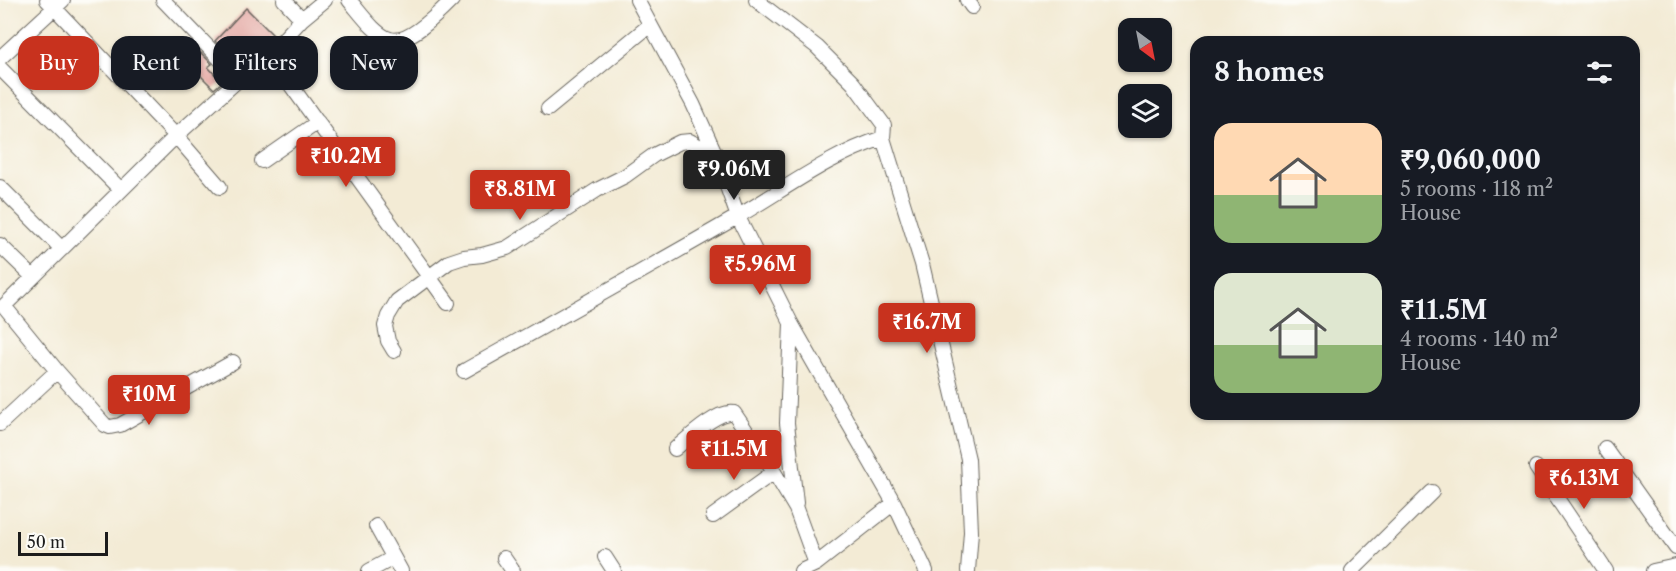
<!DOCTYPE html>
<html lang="en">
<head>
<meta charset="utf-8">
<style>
  :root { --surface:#171b24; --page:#20242c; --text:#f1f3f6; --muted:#9ea1a6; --accent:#c8321e }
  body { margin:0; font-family:"Libre Caslon Text",serif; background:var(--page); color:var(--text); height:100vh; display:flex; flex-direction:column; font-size:22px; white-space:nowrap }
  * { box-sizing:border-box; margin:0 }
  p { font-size:20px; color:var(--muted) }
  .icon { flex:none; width:33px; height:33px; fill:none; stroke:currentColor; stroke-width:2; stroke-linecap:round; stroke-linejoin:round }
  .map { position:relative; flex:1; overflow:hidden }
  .panel { position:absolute; left:1190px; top:36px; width:450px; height:384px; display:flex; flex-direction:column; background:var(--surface); border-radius:18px; box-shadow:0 2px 4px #0004 }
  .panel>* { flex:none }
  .top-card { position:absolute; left:18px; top:36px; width:570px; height:54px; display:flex; gap:12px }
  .needle { width:39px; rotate:148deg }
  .tools { position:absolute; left:1118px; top:18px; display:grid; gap:12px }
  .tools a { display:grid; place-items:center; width:54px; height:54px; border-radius:12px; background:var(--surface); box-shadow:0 2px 4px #0004; font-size:30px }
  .scale { position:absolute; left:18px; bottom:15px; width:90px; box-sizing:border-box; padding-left:6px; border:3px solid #1c1c1c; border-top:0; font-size:16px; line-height:21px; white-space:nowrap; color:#1c1c1c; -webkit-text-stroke:4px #fdfcf7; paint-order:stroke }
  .price { position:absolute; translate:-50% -51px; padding:0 14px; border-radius:6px; background:var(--accent); color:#fff; font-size:20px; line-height:39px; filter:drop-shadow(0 2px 3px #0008) }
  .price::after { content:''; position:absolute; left:50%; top:36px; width:18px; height:14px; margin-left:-9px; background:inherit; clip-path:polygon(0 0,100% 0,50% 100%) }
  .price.current { background:#222; color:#fff }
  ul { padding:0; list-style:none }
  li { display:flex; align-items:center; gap:18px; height:150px; padding:0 24px }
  li span { display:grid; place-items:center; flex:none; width:168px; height:120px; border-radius:18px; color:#555 }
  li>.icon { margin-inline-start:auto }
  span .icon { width:72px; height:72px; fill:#fffc; stroke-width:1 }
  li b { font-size:26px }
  h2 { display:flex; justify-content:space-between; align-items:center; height:72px; padding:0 24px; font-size:26px }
  .tag { padding:0 21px; border-radius:18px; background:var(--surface); box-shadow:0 2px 4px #0004; font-size:21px; line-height:54px }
  .tag.current { background:var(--accent); color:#fff }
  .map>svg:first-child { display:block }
</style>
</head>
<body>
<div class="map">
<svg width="1676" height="571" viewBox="0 0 1676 571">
  <rect width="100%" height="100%" fill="#fdfcf7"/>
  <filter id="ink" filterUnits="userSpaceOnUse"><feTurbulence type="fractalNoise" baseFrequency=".0167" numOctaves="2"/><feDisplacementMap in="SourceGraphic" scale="12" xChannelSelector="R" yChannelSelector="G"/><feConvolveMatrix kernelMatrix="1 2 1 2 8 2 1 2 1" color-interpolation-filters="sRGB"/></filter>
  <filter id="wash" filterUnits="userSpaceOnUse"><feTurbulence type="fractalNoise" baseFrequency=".008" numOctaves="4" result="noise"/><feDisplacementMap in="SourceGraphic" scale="24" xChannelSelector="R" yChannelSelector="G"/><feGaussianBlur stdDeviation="1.35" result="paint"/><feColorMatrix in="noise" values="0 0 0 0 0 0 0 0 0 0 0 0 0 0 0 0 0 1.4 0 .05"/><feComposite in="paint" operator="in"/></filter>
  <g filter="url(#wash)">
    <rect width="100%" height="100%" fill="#f3ebd5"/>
    <g id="blocks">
      <path fill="#e5aca7" d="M246,8l28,28 -11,12 -23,19 -25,-26z
        M201,53l11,11 -4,3 14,15 -8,7 -14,-14 -8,7 -10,-11z"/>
    </g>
  </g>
  <g filter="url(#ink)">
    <use href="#blocks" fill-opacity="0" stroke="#67645d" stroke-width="1.5"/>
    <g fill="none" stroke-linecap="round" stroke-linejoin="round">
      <g stroke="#67645d" stroke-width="16">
        <path id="street" d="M47,0l129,136 44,51
          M163,0l76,79
          M284,0l18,19
          M349,0c10,11 26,35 41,39 18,6 50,-27 62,-39
          M637,0l56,104 22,49 23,64 53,106 103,180 32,68
          M967,0l5,7
          M269,55l179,248
          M0,58l63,-58
          M0,68l121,122
          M548,109l102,-84
          M883,138l39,126 46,195 3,73 -3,39
          M262,161l56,-39
          M0,187l62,62
          M0,245l33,32
          M791,323l-4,100 9,80
          M394,351l-6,-10 -3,-15 3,-10 9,-15 52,-39 15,-5 18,-2 25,-7 90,-58 28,-14 29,-21 26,-13 10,-1 16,9 9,3
          M233,362l-113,63 -10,2 -5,-2 -48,-54 -53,-65 172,-170 63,-57 30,-24 33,-36 23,-19
          M464,371c91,-51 181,-101 271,-153 49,-28 94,-63 148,-80l1,-13 -31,-42 -36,-36 -61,-47
          M0,424l57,-53
          M1605,448l71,100
          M675,449c13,-11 42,-39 59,-36l40,59 22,37 20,55
          M1536,467l70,104
          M713,516l61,-44
          M376,526l25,45
          M605,557l9,14
          M504,558l9,13
          M369,571l24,-13
          M801,571l15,-7 78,-61
          M1352,571l80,-79
          M1653,571l23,-5"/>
      </g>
      <use href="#street" stroke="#fff" stroke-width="14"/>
    </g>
  </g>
</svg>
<div class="tools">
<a><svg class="needle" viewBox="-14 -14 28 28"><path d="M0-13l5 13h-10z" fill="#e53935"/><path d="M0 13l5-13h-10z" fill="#9ea1a6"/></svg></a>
<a><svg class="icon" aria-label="layers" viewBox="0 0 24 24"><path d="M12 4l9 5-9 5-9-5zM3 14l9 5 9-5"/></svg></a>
</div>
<div class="scale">50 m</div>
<b class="price" style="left:346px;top:188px">₹10.2M</b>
<b class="price current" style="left:734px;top:201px">₹9.06M</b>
<b class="price" style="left:520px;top:221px">₹8.81M</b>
<b class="price" style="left:760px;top:296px">₹5.96M</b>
<b class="price" style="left:927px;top:354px">₹16.7M</b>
<b class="price" style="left:149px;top:426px">₹10M</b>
<b class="price" style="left:734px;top:481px">₹11.5M</b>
<b class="price" style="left:1584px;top:510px">₹6.13M</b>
<div class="top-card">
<a class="tag current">Buy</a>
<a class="tag">Rent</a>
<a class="tag">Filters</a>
<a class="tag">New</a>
</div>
<section class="panel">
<h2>8 homes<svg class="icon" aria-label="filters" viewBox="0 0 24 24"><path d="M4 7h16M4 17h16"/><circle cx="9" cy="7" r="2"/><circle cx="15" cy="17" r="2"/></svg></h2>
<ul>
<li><span style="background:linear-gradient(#ffd9b3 60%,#8fb573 0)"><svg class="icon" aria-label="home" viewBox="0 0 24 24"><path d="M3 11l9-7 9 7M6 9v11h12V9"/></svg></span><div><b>₹9,060,000</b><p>5 rooms · 118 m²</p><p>House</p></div></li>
<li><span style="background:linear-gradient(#dfe7d0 60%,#8fb573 0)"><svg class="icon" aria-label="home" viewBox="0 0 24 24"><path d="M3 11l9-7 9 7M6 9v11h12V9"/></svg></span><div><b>₹11.5M</b><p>4 rooms · 140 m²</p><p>House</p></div></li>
</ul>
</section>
</div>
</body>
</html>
